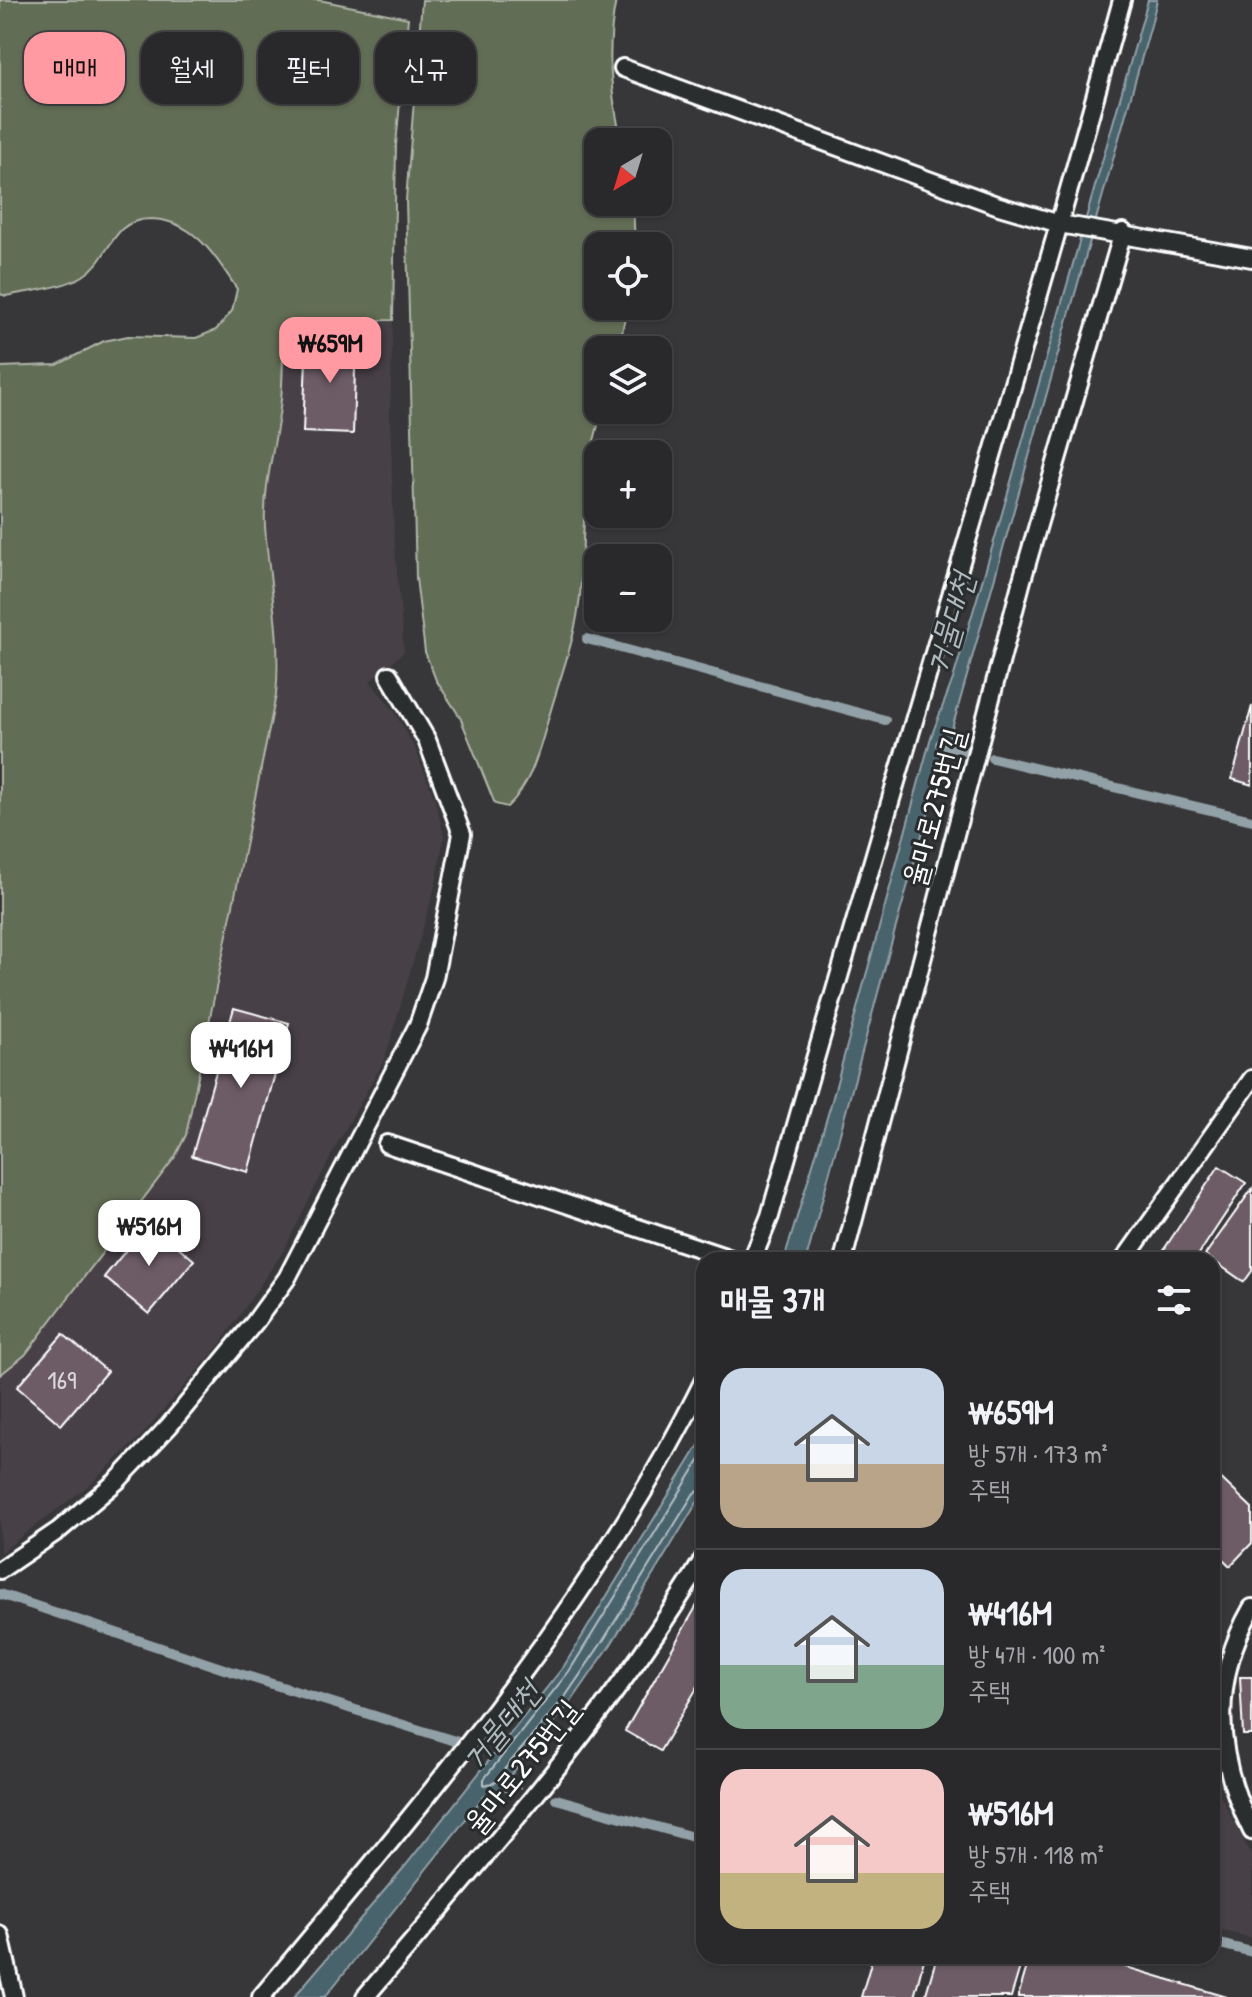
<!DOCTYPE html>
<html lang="ko">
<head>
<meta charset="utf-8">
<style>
  :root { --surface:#29282b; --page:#313033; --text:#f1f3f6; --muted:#a5a6a9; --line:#454447; --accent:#ff9aa2 }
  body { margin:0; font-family:"Patrick Hand","Poor Story",sans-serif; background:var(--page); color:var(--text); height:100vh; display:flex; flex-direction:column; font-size:30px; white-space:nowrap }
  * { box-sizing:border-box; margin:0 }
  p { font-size:26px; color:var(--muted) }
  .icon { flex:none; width:44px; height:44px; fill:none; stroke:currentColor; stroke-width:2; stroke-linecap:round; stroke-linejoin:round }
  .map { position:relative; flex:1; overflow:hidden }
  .panel { position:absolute; left:696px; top:1252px; width:524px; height:712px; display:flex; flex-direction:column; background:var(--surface); border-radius:24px; box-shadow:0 2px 6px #0004,0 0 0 2px var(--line) }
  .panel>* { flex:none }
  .banner { position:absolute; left:24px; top:32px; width:552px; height:72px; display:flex; gap:16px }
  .needle { width:52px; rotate:218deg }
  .fabs { position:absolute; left:584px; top:128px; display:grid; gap:16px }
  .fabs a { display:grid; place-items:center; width:88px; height:88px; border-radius:16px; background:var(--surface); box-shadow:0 2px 6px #0004,0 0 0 2px var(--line); font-size:40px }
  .price { position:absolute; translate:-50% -68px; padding:0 18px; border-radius:16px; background:#fff; color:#222; font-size:26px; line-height:52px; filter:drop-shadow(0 2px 4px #0008) }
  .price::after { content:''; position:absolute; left:50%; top:48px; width:24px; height:18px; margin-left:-12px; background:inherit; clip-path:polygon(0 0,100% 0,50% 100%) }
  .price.active { background:var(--accent); color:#111 }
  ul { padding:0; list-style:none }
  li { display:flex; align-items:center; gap:24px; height:200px; padding:0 24px }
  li+li { border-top:2px solid var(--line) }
  li span { display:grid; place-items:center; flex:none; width:224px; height:160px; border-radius:24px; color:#555 }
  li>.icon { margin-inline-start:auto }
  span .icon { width:96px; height:96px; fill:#fffc; stroke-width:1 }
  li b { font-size:34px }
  h2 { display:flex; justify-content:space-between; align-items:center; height:96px; padding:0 24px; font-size:34px }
  .chip { padding:0 28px; border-radius:24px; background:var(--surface); box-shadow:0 2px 6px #0004,0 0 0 2px var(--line); font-size:28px; line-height:72px }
  .chip.active { background:var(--accent); color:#111 }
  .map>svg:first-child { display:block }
</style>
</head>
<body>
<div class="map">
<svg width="1252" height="1997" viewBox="0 0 1252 1997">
  <rect width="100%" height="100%" fill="#373639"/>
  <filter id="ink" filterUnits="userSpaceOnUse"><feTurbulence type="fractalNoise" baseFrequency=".0125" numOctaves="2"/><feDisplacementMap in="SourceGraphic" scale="16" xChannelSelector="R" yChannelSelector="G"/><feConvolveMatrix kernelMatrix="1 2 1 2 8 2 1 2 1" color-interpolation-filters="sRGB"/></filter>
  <g filter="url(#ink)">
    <path fill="#474146" d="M393,320l-3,94 4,121 10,117 -34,29 24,30 21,37 19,49 10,38 -7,44 -52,180 -48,85 -53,106 -66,97 -78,90 -47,45 -93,71v-178l26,-20 149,-198 11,-22 9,-33 81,-407 4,-34 -15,-137 2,-48 14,-76 3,-62 7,-17z
      M1212,1763l7,30 33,64v81l-40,-10z"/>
    <path fill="#626d54" stroke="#b0b6aa" stroke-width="2" d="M0,0h319l89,18 -12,127 -3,175 -102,1c-11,25 -7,51 -10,78 -4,43 -18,83 -16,127 4,57 17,112 11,169l-90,440 -11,22 -150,198 -25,20v-1008l57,-2 47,-24 24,-5 68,2 20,-8 16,-19 5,-22c-22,-33 -43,-69 -86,-70 -10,0 -21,3 -29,10 -15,15 -20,35 -39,47 -20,12 -53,15 -77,20l-6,-2z
      M422,0h194c-10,49 -6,93 6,142h-24v60h35l2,44h-37v60h29l-8,44h-21v60h5c-22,61 -18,123 -23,186 -4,42 -21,84 -32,124 -9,31 -17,65 -41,87l-12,-3 -35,-87 -24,-37 -11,-28 -9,-74 -10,-378z"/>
    <path fill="#49636d" stroke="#92a1a7" stroke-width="2" d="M1148,0h9l-6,25 -261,923 -84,312h-22l47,-156 100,-367 22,-58 42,-141z
      M704,1437v54l-94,155 -39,56 -62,75 11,11 -35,7 -160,202h-31l112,-132 158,-199z"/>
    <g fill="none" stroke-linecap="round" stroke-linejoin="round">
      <path stroke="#b6c1c5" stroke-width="2" d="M704,1453l-134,217 -86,109v6l16,-4 3,-10 62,-74 38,-56 91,-148 10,-4"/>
      <path stroke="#92a1a7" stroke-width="10" d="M587,639l298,81
        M940,744l24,6
        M992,758l260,62
        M0,1594l227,76 231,72
        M556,1799l148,41
        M1212,1942l40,10"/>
    </g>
    <path fill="#6d5c66" stroke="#fff" stroke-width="2" d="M307,335l49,2 -3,97 -50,-2z
      M1252,706v79l-20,-6z
      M234,1008l55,15 -41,149 -56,-16z
      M1219,1166l27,17 -51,77h-38z
      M1252,1189v82l-8,11 -39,-27z
      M149,1222l45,38 -45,54 -45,-37z
      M63,1334l44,37 -46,54 -44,-38z
      M1212,1470l40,38v35l-22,23 -18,-18z
      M704,1593v83l-44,75 -35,-20z
      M1240,1677h12v58h-9z
      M873,1956h52l-11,41h-53z
      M937,1956h84l2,1 -12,40h-86z
      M1030,1956h59l138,41h-209z"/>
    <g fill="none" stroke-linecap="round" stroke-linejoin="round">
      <g stroke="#fff" stroke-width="22">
        <path id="service" d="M623,68l376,138 61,18 192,34
          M387,1144l347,116
          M752,1260l18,-44c115,-406 240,-809 352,-1216
          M843,1260l179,-680 101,-348
          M1124,1260l128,-181
          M0,1570l59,-40 59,-50 51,-54 86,-104 32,-44 131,-253 16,-47 28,-144 -35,-94 -38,-65
          M1252,1608c-42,73 -37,149 0,223
          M0,1935l14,62
          M261,1997c162,-194 330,-388 443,-617
          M365,1997c120,-141 243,-279 339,-439"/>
      </g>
      <use href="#service" stroke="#2a2d2e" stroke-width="16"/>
    </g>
  </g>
  <g text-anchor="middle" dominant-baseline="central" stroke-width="6" stroke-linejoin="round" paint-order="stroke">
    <g font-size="26" fill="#dad6d9">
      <text x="62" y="1379">169</text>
    </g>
    <g font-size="30" fill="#fff" stroke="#2a2d2e">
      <text transform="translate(933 807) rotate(-75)">율마로275번길</text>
      <text transform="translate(521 1766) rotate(-51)">율마로275번길</text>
    </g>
    <g font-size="32" font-style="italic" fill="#adb9bd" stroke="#2a2d2e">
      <text transform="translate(949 623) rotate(-74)">거물대천</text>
      <text transform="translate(500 1725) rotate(-51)">거물대천</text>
    </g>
  </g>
</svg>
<div class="fabs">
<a><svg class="needle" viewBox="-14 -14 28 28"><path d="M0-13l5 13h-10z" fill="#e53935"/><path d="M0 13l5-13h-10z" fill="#a5a6a9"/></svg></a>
<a><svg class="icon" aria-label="locate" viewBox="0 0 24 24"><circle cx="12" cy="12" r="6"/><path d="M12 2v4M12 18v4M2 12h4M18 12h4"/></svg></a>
<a><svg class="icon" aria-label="layers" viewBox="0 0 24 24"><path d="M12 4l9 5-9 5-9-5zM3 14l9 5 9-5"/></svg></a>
<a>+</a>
<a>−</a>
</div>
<b class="price active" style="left:330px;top:385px">₩659M</b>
<b class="price" style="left:241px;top:1090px">₩416M</b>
<b class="price" style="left:149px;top:1268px">₩516M</b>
<div class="banner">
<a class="chip active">매매</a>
<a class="chip">월세</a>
<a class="chip">필터</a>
<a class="chip">신규</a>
</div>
<section class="panel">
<h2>매물 3개<svg class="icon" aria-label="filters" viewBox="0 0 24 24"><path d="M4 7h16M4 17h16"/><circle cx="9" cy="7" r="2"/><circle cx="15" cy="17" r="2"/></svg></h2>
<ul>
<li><span style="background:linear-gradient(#c9d6e8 60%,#b9a48a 0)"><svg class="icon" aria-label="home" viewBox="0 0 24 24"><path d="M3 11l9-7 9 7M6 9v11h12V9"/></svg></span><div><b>₩659M</b><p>방 5개 · 173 m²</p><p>주택</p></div></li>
<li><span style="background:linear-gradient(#c9d6e8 60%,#7fa58c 0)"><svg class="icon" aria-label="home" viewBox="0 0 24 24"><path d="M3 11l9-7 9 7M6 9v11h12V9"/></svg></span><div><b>₩416M</b><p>방 4개 · 100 m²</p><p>주택</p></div></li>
<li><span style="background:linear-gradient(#f6c9c9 65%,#c2b280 0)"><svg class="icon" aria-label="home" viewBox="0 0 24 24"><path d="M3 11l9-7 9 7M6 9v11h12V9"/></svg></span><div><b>₩516M</b><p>방 5개 · 118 m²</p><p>주택</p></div></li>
</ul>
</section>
</div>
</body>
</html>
